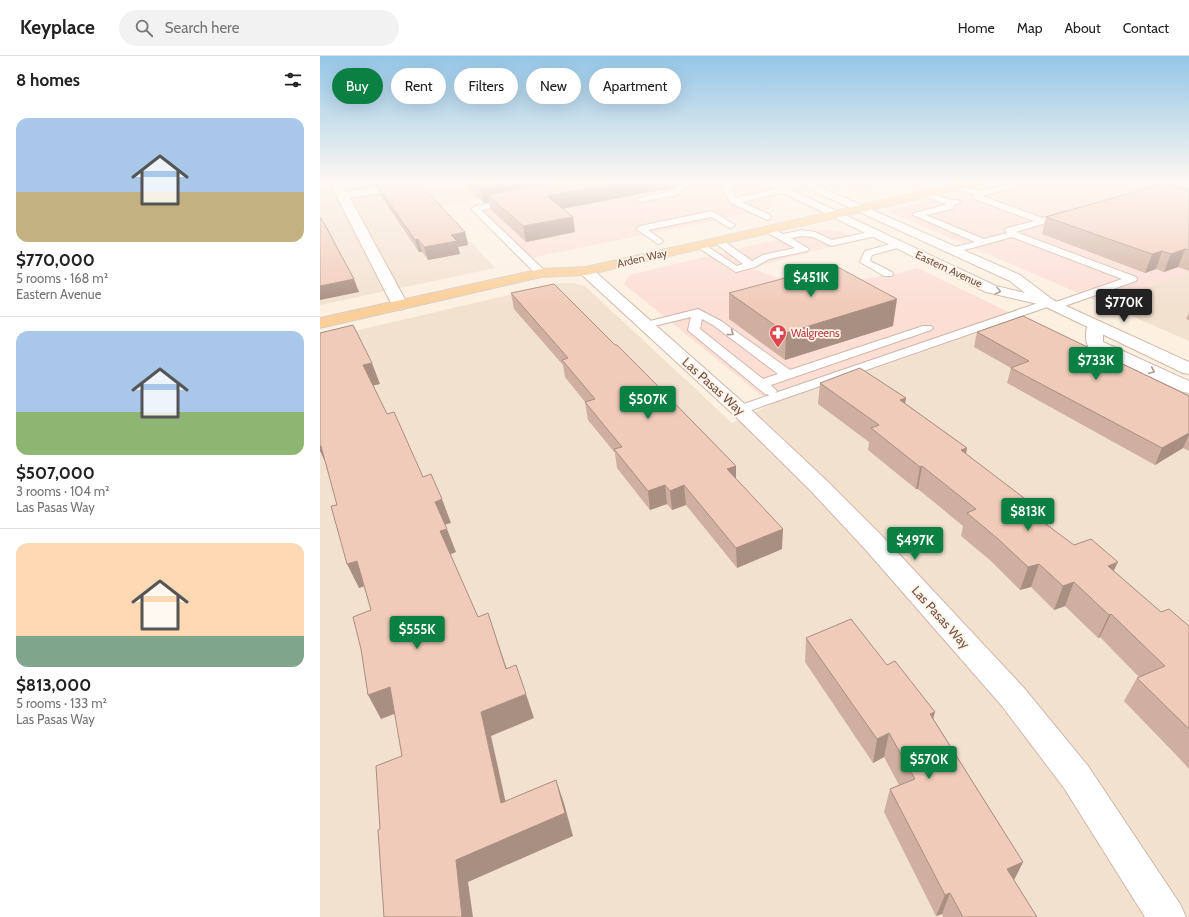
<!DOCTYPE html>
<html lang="en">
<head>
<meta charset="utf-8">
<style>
  :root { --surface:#fff; --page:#f2f2f2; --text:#222; --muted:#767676; --line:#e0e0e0; --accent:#0b8043 }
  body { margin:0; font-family:Cabin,sans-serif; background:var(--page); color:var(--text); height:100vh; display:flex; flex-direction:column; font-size:15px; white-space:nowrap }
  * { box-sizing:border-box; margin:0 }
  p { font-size:13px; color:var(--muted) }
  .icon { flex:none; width:22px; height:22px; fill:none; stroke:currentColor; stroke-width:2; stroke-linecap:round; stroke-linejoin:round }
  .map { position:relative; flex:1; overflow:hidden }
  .drawer { display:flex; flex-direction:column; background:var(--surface); width:320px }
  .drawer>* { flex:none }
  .top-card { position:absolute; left:12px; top:12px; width:380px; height:36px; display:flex; gap:8px }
  .price { position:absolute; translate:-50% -34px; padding:0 9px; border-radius:4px; background:var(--accent); color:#fff; font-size:13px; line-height:26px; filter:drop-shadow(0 1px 2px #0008) }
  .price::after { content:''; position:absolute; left:50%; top:24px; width:12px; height:9px; margin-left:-6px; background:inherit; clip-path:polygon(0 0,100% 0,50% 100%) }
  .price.selected { background:#222; color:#fff }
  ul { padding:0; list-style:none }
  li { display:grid; align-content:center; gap:8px; height:212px; padding:0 16px }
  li+li { border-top:1px solid var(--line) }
  li span { display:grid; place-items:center; height:124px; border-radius:12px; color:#555 }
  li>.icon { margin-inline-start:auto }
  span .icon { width:72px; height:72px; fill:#fffc; stroke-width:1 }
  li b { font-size:17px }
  h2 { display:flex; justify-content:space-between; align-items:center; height:48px; padding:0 16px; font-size:17px }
  .pill { padding:0 14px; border-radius:18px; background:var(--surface); box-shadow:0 4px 16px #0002; font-size:14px; line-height:36px }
  .pill.selected { background:var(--accent); color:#fff }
  header { display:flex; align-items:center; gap:24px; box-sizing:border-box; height:56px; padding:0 20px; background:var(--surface); border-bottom:1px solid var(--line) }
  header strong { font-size:19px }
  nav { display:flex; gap:22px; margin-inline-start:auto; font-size:14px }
  .search { width:280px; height:36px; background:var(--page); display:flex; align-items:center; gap:10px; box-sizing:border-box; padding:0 14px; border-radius:22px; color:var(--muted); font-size:15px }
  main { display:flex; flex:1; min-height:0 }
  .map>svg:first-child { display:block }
</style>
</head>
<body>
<header>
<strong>Keyplace</strong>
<div class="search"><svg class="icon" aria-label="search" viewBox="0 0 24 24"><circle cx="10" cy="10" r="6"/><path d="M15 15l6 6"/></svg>Search here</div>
<nav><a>Home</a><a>Map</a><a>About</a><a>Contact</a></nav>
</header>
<main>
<section class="drawer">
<h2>8 homes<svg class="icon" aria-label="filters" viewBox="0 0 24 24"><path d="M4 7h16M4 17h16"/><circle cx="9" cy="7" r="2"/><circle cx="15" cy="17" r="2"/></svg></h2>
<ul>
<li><span style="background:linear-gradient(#a9c7e8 60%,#c2b280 0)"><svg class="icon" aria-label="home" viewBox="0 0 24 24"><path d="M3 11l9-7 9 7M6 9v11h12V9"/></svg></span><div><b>$770,000</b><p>5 rooms · 168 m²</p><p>Eastern Avenue</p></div></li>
<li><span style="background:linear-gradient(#a9c7e8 65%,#8fb573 0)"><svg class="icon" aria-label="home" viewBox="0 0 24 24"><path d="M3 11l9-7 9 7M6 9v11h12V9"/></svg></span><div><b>$507,000</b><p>3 rooms · 104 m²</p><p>Las Pasas Way</p></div></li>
<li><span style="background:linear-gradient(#ffd9b3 75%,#7fa58c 0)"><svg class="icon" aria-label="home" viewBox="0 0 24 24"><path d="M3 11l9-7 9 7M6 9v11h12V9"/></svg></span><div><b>$813,000</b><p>5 rooms · 133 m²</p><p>Las Pasas Way</p></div></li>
</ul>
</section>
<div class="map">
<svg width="869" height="861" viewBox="0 0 869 861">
  <rect width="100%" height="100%" fill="#fcf0e1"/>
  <path fill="#f3e1d0" d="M0,127h233l-115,24 57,61 -175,37z
    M869,216v69l-87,-38z
    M241,227h12l12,3 147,137 40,-19 249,-86 168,77v522h-869v-578z"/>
  <path fill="#fcded5" d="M306,127h122l27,13 -6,13 -238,49 -51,-48z
    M506,127h59l-22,5 -29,-2z
    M685,127h184v89l-87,31 -210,-90 -1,-3 4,-1z
    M498,174l20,1 19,9 -107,28 26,9 72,4 47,-7 22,-6 104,50 -249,86 -148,-120 5,-9z"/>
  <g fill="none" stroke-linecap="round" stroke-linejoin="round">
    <g stroke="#cfb8ab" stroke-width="2">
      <path id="lane" d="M361,127h9l-13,12 -36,7 -4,-2 1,-2 33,-7z
        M409,127h15l-14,5 6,10 46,-10 4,2 -1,2 -43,10 28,13 1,2 -1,2 -3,1 -36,-17 -10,-16z
        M596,127h9l1,1 -4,2z
        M694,127h16l-48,13 61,22 23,-7 4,3 -1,2 -53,16 120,45 1,2 -1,2 -77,27 -4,1 -5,-3 -310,108 -5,-1 -2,-3 2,-3 35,-12 -5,-1 -75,-62 -2,-2 3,-13 -45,11 -4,-1 -2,-2 2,-2 56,-14 23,12 69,49 133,-44h8l2,2 -2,2 -160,55 6,6 -2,2 269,-92 4,-1 5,3 69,-24 -110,-42 -58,16 -3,-1 -2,-2 2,-2 24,-6 -62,-27 1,-2 31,-8 1,-1 -22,-8 -1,-2 4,-2 24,8h6l4,2 -7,3 -2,4 -26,6 58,24 23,-6 -2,-3 2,-2 27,-7 -60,-22 -1,-2 1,-2 -20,-8 4,-2 21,6zM382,263l11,6 65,49 -15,5 -63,-50z
        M852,127h17l-37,9 -4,-2 1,-2z
        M191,144l4,2 -1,2 -33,6 64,61 1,2 -1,2h-8l-66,-66 4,-3z
        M392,155l23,14 -4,3 -3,-1 -17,-10 -63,13 13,9 2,2 -2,2 -3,1 -22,-15 4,-3z
        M449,171l14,7 19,-4 13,2 17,8 41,-9 5,3 -2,2 -45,10 -18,-9 -11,-1 -11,2 18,11 -2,2 -38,8 -14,8 -19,5 -42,-27 2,-2h6l35,23 6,-2 -28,-21 -2,-2 2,-2h6l31,22 11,-6 32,-7 -29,-16 -2,-2z
        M578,186l3,1 2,2 -2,2 -29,8 -2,6 22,11 1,2 -1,2h-8l-24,-14 5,-11z"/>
    </g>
    <g stroke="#cfb8ab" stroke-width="2">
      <path id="street" d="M10,127h11l5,9 56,-9h28l-5,3 -75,12 58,107 -3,3 -5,2 -5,-2 -3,-3z
        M266,211l5,1 156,138 79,74 57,57 141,151 64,78 92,138 6,13h-41l-81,-129 -62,-82 -137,-157 -55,-59 -77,-76 -152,-140 -2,-3 2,-3z
        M775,265l6,2 2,3v16l86,39v12l-6,-1 -94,-44c-4,-6 -4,-20 0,-25z"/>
    </g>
    <g stroke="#d2b8a8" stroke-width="2">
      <path id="secondary" d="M443,127h14l219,103 29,7 -15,-12 -214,-98h15l209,92 33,25 136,62v12l-6,-1 -141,-68 -56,-13z"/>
    </g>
    <g stroke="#d8cfcc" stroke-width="2">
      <path id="primary" d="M639,127h21l-5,3 -389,89 -45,2 -221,51v-10l221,-49 45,-2z"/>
    </g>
    <use href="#lane" fill="#fff" fill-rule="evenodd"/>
    <use href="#street" fill="#fff" fill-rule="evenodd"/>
    <use href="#secondary" fill="#fff" fill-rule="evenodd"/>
    <use href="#primary" fill="#fbcf99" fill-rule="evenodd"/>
  </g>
  <path fill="#cfaf9f" d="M52,127h47l46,49 3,13 -10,2 2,7 -32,6 -6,-8h-3l-39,-57 -3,-9h-4z
    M146,127h212l-6,5 -109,21 10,8 2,15 -49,10 -35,-32 -2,-8 -5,1 -17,-16z
    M869,134v81l-11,-4 -14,5 -8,-3 -11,4 -103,-39 4,-17z
    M191,237l104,52 121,121v13l46,70 -45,19 -51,-63 -14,5 -5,-6 -17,6 -33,-42 -2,-15 -27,-33 -3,-18 -20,-25 -2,-12 -49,-56z
    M409,237l164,33 -108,34 -56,-41z
    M869,257v7l-3,-1z
    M657,276l212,64v55l-6,-3 -28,17 -148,-82 4,-15 -37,-21z
    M500,327l86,15 -1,5 62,45 -1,6 58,44 -2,8 52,39 40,26 47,41 28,14v143l-10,-11 -55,-57 13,-23 2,-1 -39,-40 -2,1 -33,-32 -11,4 -23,-23 -11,3 -29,-29 -30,-25 2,-10 -45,-37h-2l-48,-39 1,-8 -51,-38z
    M486,582l81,27 46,53 90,144 -9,18 23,37h-94l-1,-3 -6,2 -52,-104 6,-23 9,-4 -15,-28 -11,6 -68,-101z"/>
  <path fill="#a98e82" d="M53,127h22l-19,1 1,2h-4z
    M189,127h82l-103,12 1,7 -5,1 -3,-15z
    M300,127h58l-6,5 -123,23 -2,-15z
    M370,127h8l-8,2z
    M253,161l2,15 -49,10 -3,-16z
    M145,176l3,13 -10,2 2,7 -32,6 -4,-13 27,-12z
    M98,183l4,13h-3l-4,-12z
    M865,193l-7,18 -14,5 7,-18z
    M842,195l-6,18 -11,4 7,-19z
    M34,223l5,13 -39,8v-14z
    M577,243l-4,27 -108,34 1,-27z
    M52,307l8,21 -9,2 -8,-21z
    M586,342l-4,21 -2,-19z
    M869,377v2l-6,13 -28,17 7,-17z
    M0,390h1l8,24 -9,-19z
    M647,392l-5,22 -1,-20z
    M416,410v19l-9,-16z
    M602,410l-4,23h-2l4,-22z
    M345,429l2,19 -17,6 -2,-19z
    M364,429l2,20 -14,5 -2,-19z
    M704,442l-7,22 -1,-18z
    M122,443l9,24 -7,2 -9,-23z
    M127,473l9,23 -7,3 -9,-24z
    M463,473l-1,20 -45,19 -1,-20z
    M37,505l11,24 -9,3 -12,-24z
    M798,506l-11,23 1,-19z
    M719,508l-8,23 -11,3 8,-23z
    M754,526l-9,24 -11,4 9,-24z
    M168,557l8,24 19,56 -9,-24z
    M791,558l-11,23 -2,1 11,-23z
    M70,631l12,24 -21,8 -13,-24z
    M206,638l8,24 -43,18 20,90 -10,-23 -20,-91z
    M615,656l-6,23 1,-21z
    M569,677l-5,24 -11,6 4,-24z
    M236,724l8,23 9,33 -105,46 5,35h-11l-6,-57z
    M703,806l-11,22 -5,-15z
    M630,837l-8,21 -6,2 9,-21z"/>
  <path fill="#f1cbb9" stroke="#a98e82" d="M99,127l46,49 -14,3 6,6 -33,6 -6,-8 -3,1 -39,-56z
    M155,127h34l-28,5z
    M230,127h70l-73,13 26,21 -50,9 -35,-31z
    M846,127l23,7v60l-4,-1 -14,5 -9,-3 -10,3 -106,-37z
    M0,161l5,8 29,54 -34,7z
    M514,209l63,34 -111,34 -57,-40z
    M234,228l61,61h2l31,31 88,90 -9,3 56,60 -47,19 -52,-63 -14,6 -5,-6 -17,6 -34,-42 8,-2 -37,-45 10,-3 -33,-39 6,-2 -57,-65z
    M703,260l166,80v37l-27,15 -151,-80 18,-7 -52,-29z
    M33,269l19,38 -9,2 24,49 7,-2 29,65 8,-3 11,25 -7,3 12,27 -7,2 38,86 10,-4 18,56 10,-4 10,29 -45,18 20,91 55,-23 9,33 -109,47 6,57h-78l-6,-87 2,-1 -4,-63 26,-10 -12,-69 -22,8 -7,-46 -8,-32 18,-7 -14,-49 -10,3 -16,-58 6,-1 -16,-59h-1v-113z
    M540,312l46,30 -6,2 67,48 -6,2 63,48 -8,4 58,43 17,-6 27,23 -10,4 53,46 8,-3 20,17v103l-52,-51 28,-12 -54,-52 -2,1 -35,-33 -11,4 -24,-22 -11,3 -31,-29 -30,-25 9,-4 -54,-43 -2,1 -49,-39 8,-3 -59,-42z
    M531,563l36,46 8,-4 40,51 -5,2 93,148 -16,7 30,48h-74l-13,-24 -5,2 -55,-106 25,-10 -26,-46 -12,6 -71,-101z"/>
  <defs><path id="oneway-chevron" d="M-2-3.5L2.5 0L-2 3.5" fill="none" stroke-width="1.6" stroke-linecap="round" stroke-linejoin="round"/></defs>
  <g stroke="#ab9891">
    <use href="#oneway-chevron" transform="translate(678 235) rotate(14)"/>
    <use href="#oneway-chevron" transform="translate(411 277) rotate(36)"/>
    <use href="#oneway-chevron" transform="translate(832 315) rotate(25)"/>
  </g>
  <linearGradient id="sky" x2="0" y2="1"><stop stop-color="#94c6e7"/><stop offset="0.51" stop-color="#fef8f2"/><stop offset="1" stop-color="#fef8f2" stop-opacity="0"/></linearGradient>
  <rect width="869" height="248" fill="url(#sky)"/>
  <defs>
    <g id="pharmacy-pin" transform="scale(0.9)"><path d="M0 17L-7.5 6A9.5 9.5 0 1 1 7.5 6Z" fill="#e0444e" stroke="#fff4e7"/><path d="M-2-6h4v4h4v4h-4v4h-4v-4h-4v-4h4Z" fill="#fff"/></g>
  </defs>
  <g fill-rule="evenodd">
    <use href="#pharmacy-pin" x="458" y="277"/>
  </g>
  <g text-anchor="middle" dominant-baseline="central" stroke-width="3.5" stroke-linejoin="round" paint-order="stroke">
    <g font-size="11" fill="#735448" stroke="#fff4e7">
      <text transform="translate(322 202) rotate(-13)">Arden Way</text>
      <text transform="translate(629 213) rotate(25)">Eastern Avenue</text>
    </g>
    <g font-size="11" fill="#be3a42" stroke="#fff4e7" text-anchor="start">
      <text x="471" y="277">Walgreens</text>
    </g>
    <g font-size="13" fill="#735448" stroke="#fff4e7">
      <text transform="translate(394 330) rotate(42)">Las Pasas Way</text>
      <text transform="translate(621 561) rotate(48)">Las Pasas Way</text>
    </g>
  </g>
</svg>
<b class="price" style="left:491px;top:242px">$451K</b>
<b class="price selected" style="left:804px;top:267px">$770K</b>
<b class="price" style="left:776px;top:325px">$733K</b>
<b class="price" style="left:328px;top:364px">$507K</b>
<b class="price" style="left:708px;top:476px">$813K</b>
<b class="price" style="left:595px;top:505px">$497K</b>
<b class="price" style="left:97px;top:594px">$555K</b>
<b class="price" style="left:609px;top:724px">$570K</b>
<div class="top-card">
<a class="pill selected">Buy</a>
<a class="pill">Rent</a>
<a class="pill">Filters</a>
<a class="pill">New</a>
<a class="pill">Apartment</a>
</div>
</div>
</main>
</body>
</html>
